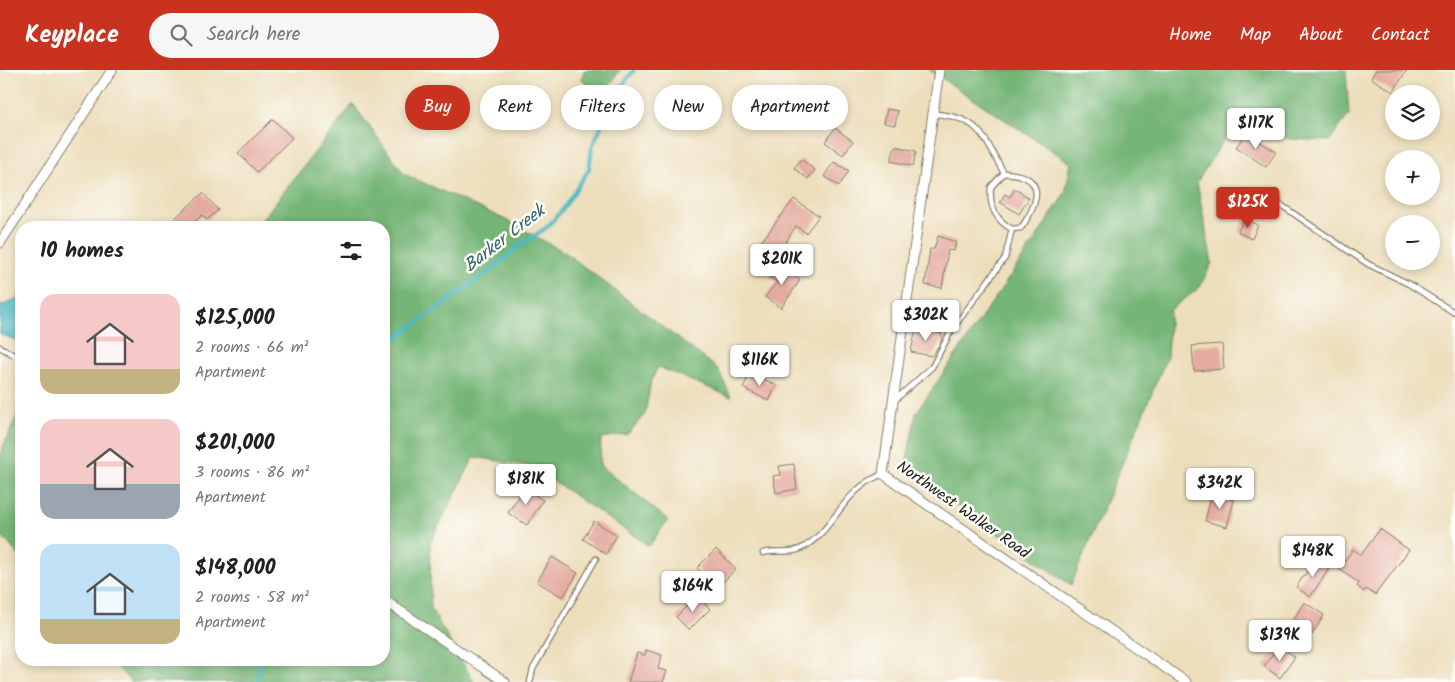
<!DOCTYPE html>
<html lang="en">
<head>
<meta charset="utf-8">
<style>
  :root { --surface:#fff; --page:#f6f6f6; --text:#202124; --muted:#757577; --accent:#c8321e }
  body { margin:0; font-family:Kalam,sans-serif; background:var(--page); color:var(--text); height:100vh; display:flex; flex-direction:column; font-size:19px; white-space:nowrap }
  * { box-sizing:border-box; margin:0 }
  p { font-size:16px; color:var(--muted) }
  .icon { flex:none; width:28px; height:28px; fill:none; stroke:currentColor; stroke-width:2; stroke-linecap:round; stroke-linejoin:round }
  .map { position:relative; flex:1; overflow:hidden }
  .side { position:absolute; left:15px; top:151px; width:375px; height:445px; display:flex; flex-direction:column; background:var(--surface); border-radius:20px; box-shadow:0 2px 8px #0003 }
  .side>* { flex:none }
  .top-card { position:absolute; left:405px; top:15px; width:475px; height:45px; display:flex; gap:10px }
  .controls { position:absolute; left:1385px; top:15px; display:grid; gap:10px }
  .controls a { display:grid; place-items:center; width:55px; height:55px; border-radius:50%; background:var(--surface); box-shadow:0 2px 8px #0003; font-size:25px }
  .price { position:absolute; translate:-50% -42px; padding:0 11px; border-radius:5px; background:#fff; color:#222; font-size:16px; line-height:32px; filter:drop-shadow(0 1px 2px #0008) }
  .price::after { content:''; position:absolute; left:50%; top:30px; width:15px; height:11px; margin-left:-8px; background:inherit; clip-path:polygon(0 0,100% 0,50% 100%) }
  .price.on { background:var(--accent); color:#fff }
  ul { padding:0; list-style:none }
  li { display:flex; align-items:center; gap:15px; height:125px; padding:0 25px }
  li span { display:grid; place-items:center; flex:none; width:140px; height:100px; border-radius:15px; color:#555 }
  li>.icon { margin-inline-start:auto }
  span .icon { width:60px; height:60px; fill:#fffc; stroke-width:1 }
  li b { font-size:21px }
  h2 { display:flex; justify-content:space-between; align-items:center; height:60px; padding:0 25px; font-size:21px }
  .pill { padding:0 18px; border-radius:22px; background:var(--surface); box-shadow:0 2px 8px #0003; font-size:18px; line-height:45px }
  .pill.on { background:var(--accent); color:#fff }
  header { display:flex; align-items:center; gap:30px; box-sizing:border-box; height:70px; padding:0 25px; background:var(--accent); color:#fff }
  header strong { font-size:24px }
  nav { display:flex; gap:28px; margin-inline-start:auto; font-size:18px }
  .search { width:350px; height:45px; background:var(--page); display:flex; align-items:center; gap:12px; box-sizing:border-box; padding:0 18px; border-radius:28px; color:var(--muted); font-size:19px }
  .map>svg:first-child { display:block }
</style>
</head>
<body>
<header>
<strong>Keyplace</strong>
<div class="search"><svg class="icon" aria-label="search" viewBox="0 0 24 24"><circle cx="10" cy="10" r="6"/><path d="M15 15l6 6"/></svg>Search here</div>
<nav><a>Home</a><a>Map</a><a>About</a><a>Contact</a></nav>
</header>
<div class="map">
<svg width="1455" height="612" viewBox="0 0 1455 612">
  <rect width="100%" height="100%" fill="#fdfcf7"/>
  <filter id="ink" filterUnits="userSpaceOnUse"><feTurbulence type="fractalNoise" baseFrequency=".02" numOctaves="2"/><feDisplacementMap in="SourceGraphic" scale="10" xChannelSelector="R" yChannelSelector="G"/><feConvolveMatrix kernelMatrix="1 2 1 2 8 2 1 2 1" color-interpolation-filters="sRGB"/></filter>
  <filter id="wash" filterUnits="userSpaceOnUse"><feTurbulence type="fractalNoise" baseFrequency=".0096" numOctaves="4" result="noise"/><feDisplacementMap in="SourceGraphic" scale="20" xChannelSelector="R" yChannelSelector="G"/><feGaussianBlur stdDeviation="1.12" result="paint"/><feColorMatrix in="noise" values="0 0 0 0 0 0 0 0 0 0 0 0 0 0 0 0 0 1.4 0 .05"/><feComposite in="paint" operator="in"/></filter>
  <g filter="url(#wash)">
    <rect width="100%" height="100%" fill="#eddebb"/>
    <path fill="#75b576" stroke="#486849" d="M584,0h36l-21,31 -17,-22z
      M929,0h417l3,45 -20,26 -40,-2 -52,-20 -40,63 15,81 -13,25 -29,22 -3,47 -96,228 -166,-116 11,-56 119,-173 30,-47 6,-30z
      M353,34l51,70 102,46 60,33 152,116 13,28 -73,-30 -7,14 -6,33 -17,20 -27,4 -1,27 68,55 -19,26 -118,-80 -57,-9 -44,86 1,66 43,73h-343l-20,-22h273v-432l-128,-1z
      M21,336v152l-21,-24v-80z"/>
    <path fill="#4cbac4" stroke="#346b70" d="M21,225v47l-21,-8v-28l11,-4z"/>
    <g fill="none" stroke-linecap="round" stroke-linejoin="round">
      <path stroke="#4cbac4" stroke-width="4" d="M384,277l112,-81 20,-18 30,-20 17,-19 26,-40 3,-22 23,-52 19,-25
        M257,612l4,-22"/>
    </g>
    <g id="blocks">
      <path fill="#e4aba0" d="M1376,0h31l-14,22 -22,-14z
        M887,39l11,2 -3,14 -11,-2z
        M273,49l19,19 -35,34 -19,-19z
        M835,58l18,13 -10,14 -18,-13z
        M1246,63l30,19 -10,15 -30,-20z
        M895,76l21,5 -3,15 -22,-5z
        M801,89l14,11 -7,9 -14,-11z
        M834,92l15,9 -10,15 -15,-10z
        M1015,119l14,9 -10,16 -19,-12 5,-8 5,3z
        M203,123l15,17 -11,10 -5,-5 -14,13h-6l-8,-9z
        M794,129l25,17 -13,17 -10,-7 -17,27 -18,-11z
        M1244,148l14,7 -6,14 -14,-7z
        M938,166l18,6 -2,9 -6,-1 -6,38 -17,-3 5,-36h4z
        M778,195l22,15 -19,28 -16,-11 12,-15 -8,-5z
        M916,258l26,6 -1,8 -9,14 -21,-4z
        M1222,274l2,25 -30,2 -2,-25z
        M750,303l26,12 -7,16 -26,-13z
        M794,394l3,25 -21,4 -3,-17 8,-1 -2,-9z
        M524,418l19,12 -16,25 -19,-12z
        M1212,424l22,6 -7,27 -22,-6z
        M594,451l23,14 -11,19 -23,-15z
        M1380,459l29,21 -34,45 -9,-6 -2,3 -7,-6 2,-3 -20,-14 14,-20 8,6z
        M716,479l20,20 -19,19 -20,-20z
        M552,487l26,16 -15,24 -26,-15z
        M1316,489l13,10 -19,28 -14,-10z
        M697,526l13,13 -21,21 -13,-13z
        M1304,532l20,13 -12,20 -20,-13z
        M1279,575l16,12 -15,21 -16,-12z
        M646,580l16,5 -4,14 9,2 -4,11h-35l9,-29 8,2z"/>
    </g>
  </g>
  <g filter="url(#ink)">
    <use href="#blocks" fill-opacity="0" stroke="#847d6c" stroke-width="1"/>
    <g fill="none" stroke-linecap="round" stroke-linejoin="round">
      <g stroke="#847d6c" stroke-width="7">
        <path id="lane" d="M1004,103l-13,14c-2,18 4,33 21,42
          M1272,129l96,65 41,20 46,29
          M906,245c22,-1 28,1 45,16
          M0,277l21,12
          M895,330l37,-33 19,-36 54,-73 7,-29 9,-1c19,-27 26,-53 -17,-55 -21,-36 -23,-56 -70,-59
          M763,483c13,-4 29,2 41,-6 32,-19 37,-56 79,-73
          M530,612l3,-13 63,-110"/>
      </g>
      <g stroke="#847d6c" stroke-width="11">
        <path id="street" d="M939,0l-56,404 303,208
          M0,173l112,-173
          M384,530l121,82"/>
      </g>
      <use href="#lane" stroke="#fff" stroke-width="4.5"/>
      <use href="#street" stroke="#fff" stroke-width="9"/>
    </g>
  </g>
  <g text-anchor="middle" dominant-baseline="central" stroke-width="5" stroke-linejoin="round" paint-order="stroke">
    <g font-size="16" fill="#1c1c1c" stroke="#fdfcf7">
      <text transform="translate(963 440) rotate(35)">Northwest Walker Road</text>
    </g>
    <g font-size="18" font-style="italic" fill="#326368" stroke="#fdfcf7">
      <text transform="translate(505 169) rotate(-38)">Barker Creek</text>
    </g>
  </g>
</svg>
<div class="controls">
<a><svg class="icon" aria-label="layers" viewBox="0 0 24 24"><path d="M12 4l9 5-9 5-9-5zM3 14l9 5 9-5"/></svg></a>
<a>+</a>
<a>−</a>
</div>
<b class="price" style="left:1256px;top:80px">$117K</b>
<b class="price on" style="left:1248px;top:159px">$125K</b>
<b class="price" style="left:782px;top:216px">$201K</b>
<b class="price" style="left:926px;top:272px">$302K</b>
<b class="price" style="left:760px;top:317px">$116K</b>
<b class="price" style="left:526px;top:436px">$181K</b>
<b class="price" style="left:1220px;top:440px">$342K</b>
<b class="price" style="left:1313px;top:508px">$148K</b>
<b class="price" style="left:693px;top:543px">$164K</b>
<b class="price" style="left:1280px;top:592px">$139K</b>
<div class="top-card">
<a class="pill on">Buy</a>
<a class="pill">Rent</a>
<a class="pill">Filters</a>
<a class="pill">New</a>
<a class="pill">Apartment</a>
</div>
<section class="side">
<h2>10 homes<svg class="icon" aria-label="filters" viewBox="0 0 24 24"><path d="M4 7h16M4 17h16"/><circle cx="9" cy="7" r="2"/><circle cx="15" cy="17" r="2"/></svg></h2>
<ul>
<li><span style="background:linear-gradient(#f6c9c9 75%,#c2b280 0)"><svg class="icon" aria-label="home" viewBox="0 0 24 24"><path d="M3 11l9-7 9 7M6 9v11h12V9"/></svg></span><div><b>$125,000</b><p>2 rooms · 66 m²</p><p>Apartment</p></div></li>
<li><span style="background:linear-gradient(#f6c9c9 65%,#9aa5b1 0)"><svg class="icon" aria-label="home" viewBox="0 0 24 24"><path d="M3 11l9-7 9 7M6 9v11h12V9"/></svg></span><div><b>$201,000</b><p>3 rooms · 86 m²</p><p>Apartment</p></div></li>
<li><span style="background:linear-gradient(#bfe0f5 75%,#c2b280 0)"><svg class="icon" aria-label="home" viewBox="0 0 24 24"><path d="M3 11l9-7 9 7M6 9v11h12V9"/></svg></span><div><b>$148,000</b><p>2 rooms · 58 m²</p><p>Apartment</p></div></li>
</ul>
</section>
</div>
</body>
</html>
